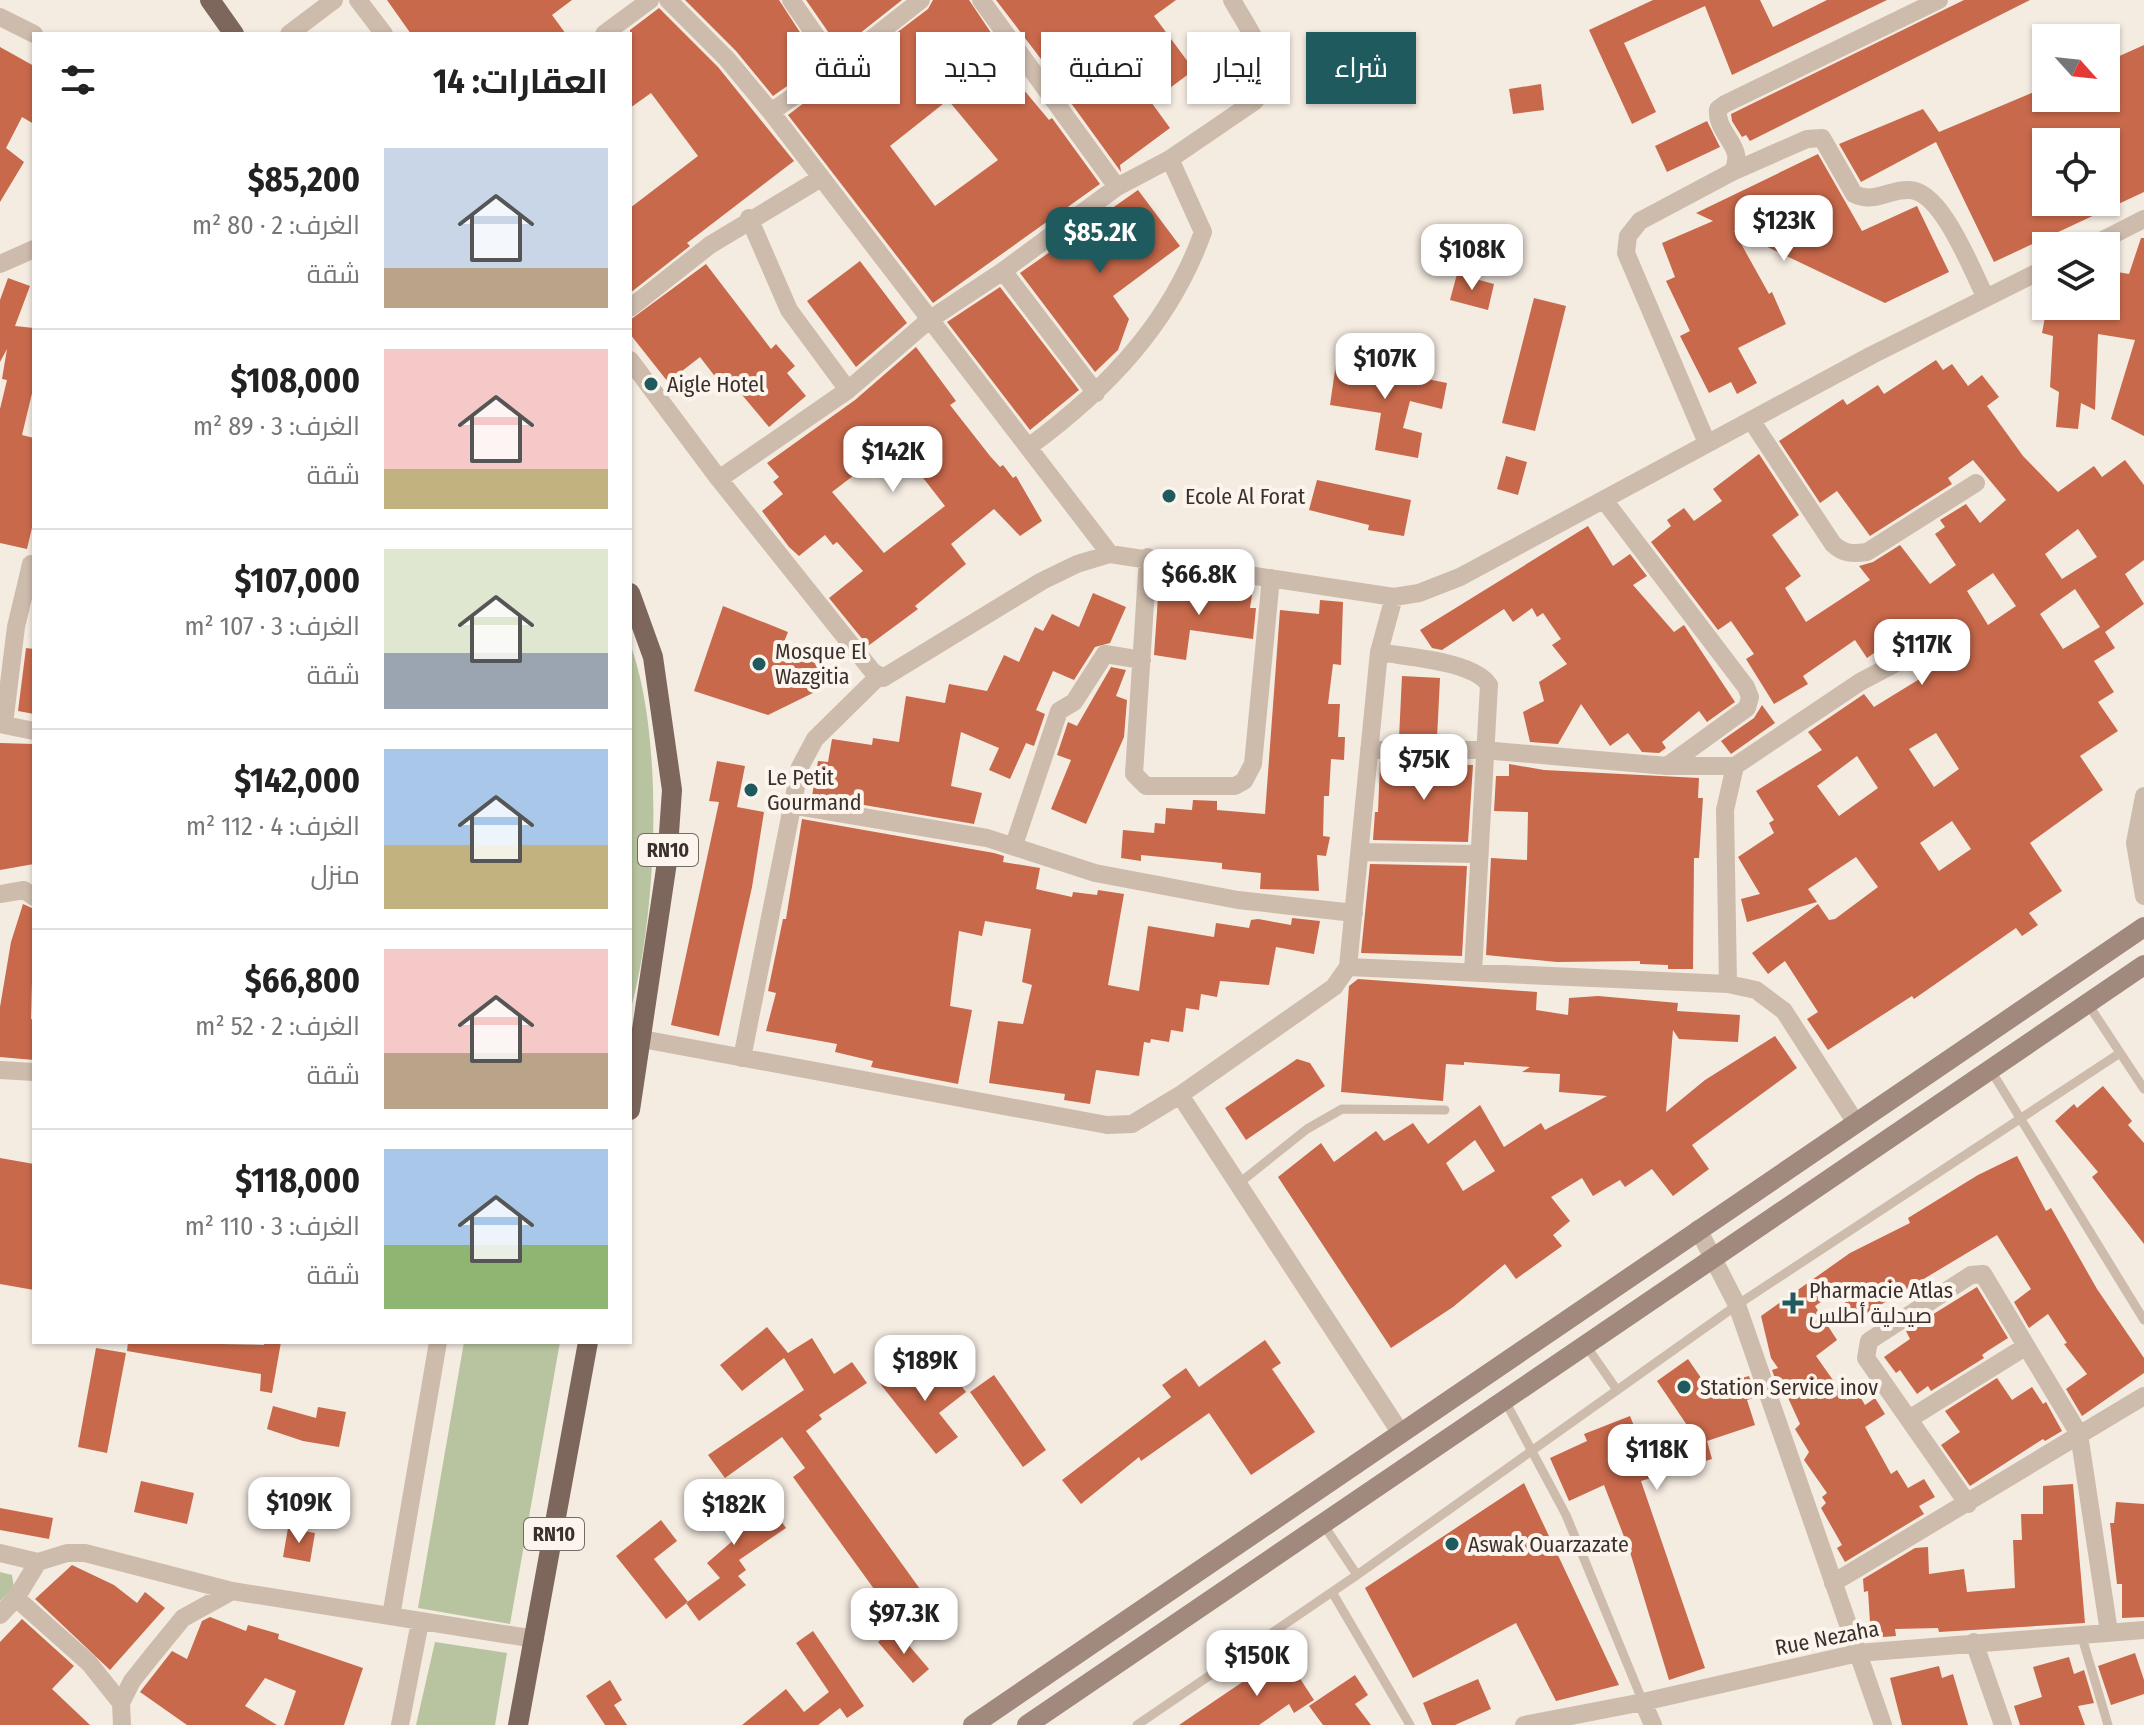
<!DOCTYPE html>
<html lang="ar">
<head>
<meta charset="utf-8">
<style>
  :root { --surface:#fff; --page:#f6f6f6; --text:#222; --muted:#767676; --line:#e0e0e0; --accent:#1f5a5e }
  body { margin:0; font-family:"Fira Sans Condensed",Cairo,sans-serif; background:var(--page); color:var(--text); direction:rtl; height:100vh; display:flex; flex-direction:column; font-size:30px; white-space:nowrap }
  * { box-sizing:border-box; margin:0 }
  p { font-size:26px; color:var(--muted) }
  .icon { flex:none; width:44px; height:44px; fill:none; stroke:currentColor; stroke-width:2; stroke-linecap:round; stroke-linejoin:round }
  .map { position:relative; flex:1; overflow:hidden; direction:ltr }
  .details { position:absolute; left:32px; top:32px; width:600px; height:1312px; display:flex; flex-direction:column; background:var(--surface); border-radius:0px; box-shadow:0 2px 6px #0004; direction:rtl }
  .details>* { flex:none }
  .hud { position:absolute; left:656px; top:32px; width:760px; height:72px; direction:rtl; display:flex; gap:16px }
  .needle { width:52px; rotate:117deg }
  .controls { position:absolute; left:2032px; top:24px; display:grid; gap:16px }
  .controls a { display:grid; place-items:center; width:88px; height:88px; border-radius:0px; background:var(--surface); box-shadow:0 2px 6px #0004; font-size:40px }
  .price { position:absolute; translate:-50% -68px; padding:0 18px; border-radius:16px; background:#fff; color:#222; font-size:26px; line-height:52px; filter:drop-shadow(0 2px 4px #0008) }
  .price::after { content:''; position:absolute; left:50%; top:48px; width:24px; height:18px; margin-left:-12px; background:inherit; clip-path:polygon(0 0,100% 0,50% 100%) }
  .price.active { background:var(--accent); color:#fff }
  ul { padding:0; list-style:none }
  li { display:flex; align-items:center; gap:24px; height:200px; padding:0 24px }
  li+li { border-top:2px solid var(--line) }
  li span { display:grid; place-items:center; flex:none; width:224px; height:160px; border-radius:0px; color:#555 }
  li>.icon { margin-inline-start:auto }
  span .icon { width:96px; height:96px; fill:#fffc; stroke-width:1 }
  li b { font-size:34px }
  h2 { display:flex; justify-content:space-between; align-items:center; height:96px; padding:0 24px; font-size:34px }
  .chip { padding:0 28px; border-radius:0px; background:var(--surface); box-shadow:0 2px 6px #0004; font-size:28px; line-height:72px }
  .chip.active { background:var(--accent); color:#fff }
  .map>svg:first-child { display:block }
</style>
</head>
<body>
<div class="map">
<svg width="2144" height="1725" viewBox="0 0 2144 1725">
  <rect width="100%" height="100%" fill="#f4ebe1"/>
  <path fill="#b8c4a0" d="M630,644c35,93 27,273 0,368z
    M464,1342h96l-50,282 -92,-16z
    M0,1572l12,3 2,13 -14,13z
    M435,1642l72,11 -12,72h-79z"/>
  <path fill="#c8694b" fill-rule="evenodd" d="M387,0h185l-20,15 14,19h-155z
    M685,0h94l41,63 -47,33 -37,-45z
    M806,0h96l-62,49z
    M933,0h36l37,55 -7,5 50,60 3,-2 48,66 -167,119 -145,-188 140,-106zM948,100l50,60 -63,46 -45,-60z
    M996,0h180l-22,16 40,54 -43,32 19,26 -50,37 1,7 -50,-69 2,-2z
    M1653,0h107l13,27 54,-27h60l-155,75 -27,-69 -81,37 32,69 -24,12 -43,-94z
    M1964,0h66l-280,141 -4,-6 -4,2 -10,-16 -1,-7z
    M659,8l59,59 76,94 -107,82 3,3 -60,47v-85l68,-52 -47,-63 -21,15v-78z
    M2144,45v147l-150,70 -58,-120 -75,40 -22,-38 84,-35 16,23 107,-45v11h60v-36zM2046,142h60v60h-60z
    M0,47l34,19v58l-12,-7 -16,31 18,14 -24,40z
    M1541,84l3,26 -31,4 -4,-25z
    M1707,121l13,26 -53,25 -12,-26z
    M1818,154l44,77 55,-25 32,66 -64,31 -151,-72 35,63 3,-2 14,32 -48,24 19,35 -20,11 -6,-12 -22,11 -29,-57 10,-5 -24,-50 9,-4 -13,-34 51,-22 -17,-8z
    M1138,190l42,56 -67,50 16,23 -11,31 -23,22 -75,-99z
    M2141,238h3v198l-33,-17 24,-79 -37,-6 -3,76 -14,-7 -3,26 -22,-2 3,-35 -9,-5 3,-51 -11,-3 5,-27h59v-36l23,4z
    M860,261l47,62 -51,44 -49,-66z
    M706,264l65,85 5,-5 19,22 -8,7 19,23 -37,31 -42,-50 -7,6 -20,-26 -32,25 -38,-48v-14z
    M1457,274l37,10 -6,26 -38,-10z
    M8,278l22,8 -15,40 19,2v57l-12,50 12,3v81l-7,30 -27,-6v-134l7,-29 -5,-1 5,-30 -7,13v-62z
    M1000,287l79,103 -49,40 -83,-108z
    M1534,298l32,8 -31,125 -33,-8z
    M916,347l40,54 -6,4 40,51 10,11 3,-2 10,13 3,-2 26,45 -22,15 -26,-27 -43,35 15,20 -51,42 3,3 -50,37 -39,-48 34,-27 -26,-29 -4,3 -8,-10 -26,21 -10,-9 -27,-36 21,-17 -10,-12 6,-5 -12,-14 88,-63zM896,443l49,63 -61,47 -52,-61z
    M1337,356l37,6 -1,6 74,15 -5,26 -32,-8 -7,27 19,5 -4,25 -43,-8 6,-37 -51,-8z
    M1936,360l7,10 9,-6 16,22 14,-11 17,22 -12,9 36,50 35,36 36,-26 8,11 23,-17 19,25v75l-19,14 19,30 -39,28 10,16 -21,13 20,31 -16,10 20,29 -38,25 23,34 -73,53 32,48 -33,22 9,12 -16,11 -6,-8 -102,71 -2,-3 -84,54 -21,-31 11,-7 -33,-51 -17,13 -16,-21 66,-49 11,16 6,-1 43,-32 -22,-30 -48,32 9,13 -70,20 -6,-23 19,-5 -22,-37 36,-24 -5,-10 5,-3 -18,-29 66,-41 -14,-18 56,-38 10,13 70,-43 -20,-34 -22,15 -5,-8 -30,21 -12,-18 -52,36 5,8 -34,20 -28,-45 8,-5 -23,-33 -13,9 -67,-88 20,-16 -4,-6 17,-12 10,13 28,-20 -9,-12 46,-35 40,61 -27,20 29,41 -16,12 21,34 64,-42 -11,-14 14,-4 27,-17 30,39 26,-19 -21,-31 10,-7 -5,-7 26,-16 14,19 26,-23 -33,-40 -25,18 4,6 -82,52 -33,-45 -17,12 -41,-62 64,-42 4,6 31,-20 6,9zM2078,529l19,28 -35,22 -17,-25zM1993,573l23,33 -28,19 -21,-34zM2075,589l25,38 -37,22 -23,-35zM1936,733l23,36 -25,18 -25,-38zM1857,756l21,32 -39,28 -22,-30zM1952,821l19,28 -32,22 -19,-28z
    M1506,456l21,6 -9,33 -21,-6z
    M1317,480l94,20 -7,36 -36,-6 1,-5 -60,-15z
    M1588,526l25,40 17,-12 17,22 -14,9 41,47 10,-7 51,77 -28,20 -8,-11 -37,31 4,6 -7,5 -17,-1 -14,-19 -18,13 -29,-42 -23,40 -28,-2 -7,-30 21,-11 -5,-19 28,-18 -15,-19 9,-6 -18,-26 -6,4 -5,-9 -19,14 -9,-13 -62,41 -10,-2 -12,-18z
    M1159,583l93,12 -2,13h6l-3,31 -63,-9 -4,30 -32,-5z
    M1093,593l33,14 -16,36 -15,4 -21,33 -21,-9 -17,39 9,4 -11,32 -8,-3 -16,36 -21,-9 10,-22 -38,-16 -10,54 31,7 -8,31 -162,-28 6,-35 10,1 4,-23 40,6 1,-7 26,4 7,-46 39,7 4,-19 38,7 17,-36 15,7 16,-35 8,4 9,-17 27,13z
    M1320,600l23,2 -2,63 -8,-1 -5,40h12l-2,33h7l-1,23 -13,-1 -2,37h-5l-1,40 7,1 -4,19 -9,-1 2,36 -59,-2 1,-16 -39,-4v-6l-81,-8v6l-20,-3 2,-28 31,3 1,-10 10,1 1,-16 26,2 1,-10 24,1v9l48,4 15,-204 39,4z
    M723,606l65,26 -4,10 25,8 12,27v12l-53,26 -74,-24z
    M26,648l8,1v65l-16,-3z
    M1111,667l15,3 -10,26 11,4 -3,37 -38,87 -35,-15 20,-49 -14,-5 11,-33 9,4z
    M1402,676l38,2 -3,60h-38z
    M1762,705l13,18 -44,31 -10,-13 33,-23z
    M0,743l34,1v120l-34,6z
    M717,761l28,5 -8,41 27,5 -12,75 -33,149 -48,-11 48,-223 -10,-1z
    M1380,762l93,3 -5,77 -95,-2 2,-28h3z
    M1509,764l35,6 155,8 -1,20h5l-4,60h-5l-1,111h-25v-4l-28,-1v-3l-83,1 -71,-7 5,-97 36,2 1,-48 -34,-1 2,-35h13z
    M802,819l192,34 10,3 -1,6 37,6 -4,21 36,8 1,-5 24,3 1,-5 26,4 -16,91 31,6 9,-65 66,11 2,-14 33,5 2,-8 7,-1 33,6 1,-7 28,3 -6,33 -38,-7 -7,38 -49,-4 -3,16 -16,-3 -2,16 -13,-2 -3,24 -12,-2 -2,12 -18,-3 -1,4 -6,-1 -5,34 -43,-6 -6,34 -26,-4 1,-6 -76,-11 9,-62 25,3 9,-39 -10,-3 9,-53 -46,-8 -3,15 -23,-5 -9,75 22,4 -14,74 -87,-17 2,-6 -38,-9 2,-8 -71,-13 10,-38 -8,-2 15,-72h3z
    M1370,864l97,2 -5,90 -101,-3z
    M23,904l11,5 -3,110 3,1v40l-34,-3v-50l11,-65z
    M1358,979l179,13 -1,18 32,5 1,-17 29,-2 80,7 -1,8 63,4 -2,27 -59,-3 -6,-9 -7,82 39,-32 70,-44 22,32 -105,77 17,24 -36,27 -21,-27 -27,18 -5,-7 -27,16 -11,-18 -31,19 19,24 -17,14 9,11 -46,33 -11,-15 -52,43 -62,41 -113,-171 43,-34 13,19 42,-31 8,10 29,-18 15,21 52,-39 24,42 37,-24 4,7 62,-34 -48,-4 1,-18 -38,-2 8,-5 -66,-5v3l-18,-1 -3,37 -102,-9 8,-106zM1475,1140l20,31 -32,20 -17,-28z
    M1297,1059l13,4 15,23 -79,54 -21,-32z
    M2103,1086l29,35 -4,4 16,18v101l-52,-67 6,-5 -43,-51 19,-17 3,4z
    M2017,1156l29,55 5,-3 46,81 47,69v15l-62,43 -16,-27 21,-15 -23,-30 3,-1 -19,-29 -19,14 -15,-26 17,-13 -34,-54 -140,84 -20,-28 -22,15 22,34 -21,16 31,44 11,-7 7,12 10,-7 10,16 -20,13 26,47 6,-4 11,18 16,-9 11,18 -16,9 5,8 -79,48 -8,-14 5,-3 -21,-37 5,-5 -4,-6 5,-4 -23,-33 5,-8 -14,-23 5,-5 -16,-35 -5,1 -7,-20 6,-2 -7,-10 -10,-42 89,-63 60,-30 -2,-5 70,-43z
    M0,1158l34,6v126l-34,-6z
    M1977,1287l31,51 -19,12 -7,5 2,3 -53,33 -3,-5 -11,8 -17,-24 -4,3 -12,-16 26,-18 -4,-8z
    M767,1327l21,26 24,-15 22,36 18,-12 15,21 -48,32 3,4 -16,12 127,176 -30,22 -110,-152 12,-9 -23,-31 -57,41 -17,-23 96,-65 -20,-32 -42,33 -22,-26z
    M1265,1340l16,23 -9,6 43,63 -64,43 -42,-62 -68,48 -2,-4 -58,47 -19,-24 109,-83 -9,-12 24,-17 13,19z
    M128,1342l136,3v-3h17l-9,51 -12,-2 1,-17 -134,-23z
    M96,1348l30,5 -19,100 -29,-6z
    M1688,1359l20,29 41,-12 7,21 -9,3 8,25 -48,16 5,18 -71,22 64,187 -36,12 -39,-128 -26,-67 -35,16 -19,-43 37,-17 -3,-7 46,-18 13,32 50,-14 -36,-53z
    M899,1364l19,23 29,-21 19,26 -27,21 19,24 -22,17 -58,-73z
    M994,1375l52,75 -23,17 -53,-75z
    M1997,1378l15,22 20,-13 11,17 3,-2 16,29 -17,10 -2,-2 -73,47 -29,-41 19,-13 -15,-21z
    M273,1406l43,12 2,-11 28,5 -7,35 -36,-6 -36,-12z
    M733,1480l25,38 14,-10 14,20 -47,32 7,10 -8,6 8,9 -47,36 -13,-18 34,-25 -13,-15 29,-25 -28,-42z
    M141,1481l53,12 -7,31 -53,-12z
    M1524,1483l95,202 -63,16 -40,-78 -103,55 -48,-90z
    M2073,1484l12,139 -146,9 -1,-4 -43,1 1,7 -25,2 -3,-47 -4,1 -1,-13 52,-31 13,-1 1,27 35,-5 3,23 48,-4 -2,-48h9l-1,-26h22v-28z
    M2116,1502l28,2v113l-22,1v-34h-5l-7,-61h4z
    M0,1508l53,10 -4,21 -49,-9z
    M661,1520l16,21 -23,18 34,43 -22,17 -50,-63z
    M288,1528l27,5 -5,29 -27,-5z
    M72,1565l42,20 23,18 8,-11 20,16 -55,62 -75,-71z
    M210,1617l36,14 2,-6 31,9 -1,5 85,29 -19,57h-60l12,-34 -31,-13 -20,28 32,19h-90l-47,-33 32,-41 15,8 15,-38z
    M22,1619l52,47 -22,23 38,36h-90v-83z
    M894,1628l35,41 -16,14 -35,-41z
    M813,1631l51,75 -17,12 -7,-10 -22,17h-76l44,-36 18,23 25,-20 -33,-49z
    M2135,1653l9,27v14l-33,11 -13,-39z
    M1284,1654l30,46 -20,13 -5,-9 -30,21h-80z
    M2069,1657l5,17 10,-4 10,33 -16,3 7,19h-65l-6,-19 28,-9 -9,-30z
    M1939,1666l3,12 11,-4 15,51h-66l-12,-47z
    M1355,1675l13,20 -13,9 16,21h-48l-14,-19z
    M1478,1679l13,30 -36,16h-23l-9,-22z
    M610,1680l12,20 -8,5 13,20h-22l-19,-29z"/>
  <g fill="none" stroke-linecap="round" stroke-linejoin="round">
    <path stroke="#cdbbac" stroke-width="9" d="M2088,1004l56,85
      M1990,1069l154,251
      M1238,1184l69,-55 35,-20 103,1
      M1585,1344l32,46
      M1504,1399l62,116 77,187
      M1323,1524l34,51
      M1332,1592l78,133
      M2081,1634l27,91
      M1137,1725l220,-150 380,-270 383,-252"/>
    <path stroke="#cdbbac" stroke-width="18" d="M358,0l26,34
      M668,0l59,59 44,53 339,442
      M791,0l46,66
      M981,0l136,187
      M0,17l34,17
      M289,34l45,-34
      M604,34l46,-34
      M771,112l66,-46 84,-66
      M1732,172l75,-33 15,-1 32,56c20,10 35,-5 55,-4 33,0 63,81 77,108
      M749,218l40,92 59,80
      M2091,246l53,-27
      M0,264l34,-15
      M1003,271l93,122
      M630,308l80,-63 111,-67
      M630,360l89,119 154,193 10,6 159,-97 35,-17 33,-10 284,43 25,-4 41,-16 412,-222 174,-87
      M1751,420l82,124c11,10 19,10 34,8l109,-69
      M1707,443l-81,-190 2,-17 12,-15 92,-49c16,-25 -17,-38 -14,-63l7,-5 214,-104
      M1030,446c77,-57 140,-122 173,-214l-33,-73
      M719,479l129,-89 81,-70 74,-49 114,-84 53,-28 85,-58c24,-35 -5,-68 -23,-101
      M1604,500l142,187 4,10 -3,11 -80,58
      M1148,557l-14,217 12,12h89l9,-5 9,-17 18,-186
      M1379,652c27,5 95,9 110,33l-16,287
      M0,724l34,7
      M4,724l12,-97 15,-63
      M1369,750h114l184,16h68
      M2144,796l-9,47 9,53
      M791,805l196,33 108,35 143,27 116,13
      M1014,845l45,-134 15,-9 31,-48 37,6
      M1360,852l117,2
      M0,894l24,-4 10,7
      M1348,967l380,17 28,6 28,21 72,112
      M1728,984l-3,-174 10,-44 125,-84 53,-28
      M642,1039l465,86 25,-1 48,-29 154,-108 14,-20 31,-315 15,-55
      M742,1058l58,-291 15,-28 63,-62
      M0,1070l34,2
      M1180,1095l220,337
      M1698,1229l39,76 146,420
      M1909,1419l116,-72
      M1968,1504l-102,-146 3,-17 102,-66 12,-1 96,160 30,198
      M0,1553l38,9 29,-9h18l147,38 303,48
      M1833,1583l311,-187
      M16,1598l73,65 32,40
      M0,1615l16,-17 22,-36
      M391,1616l47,-274
      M1974,1642l29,83
      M1643,1702l10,23
      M122,1725l-1,-22 11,-22 19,-24 32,-39 49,-27
      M400,1725l20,-103
      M1524,1725l119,-23 215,-49 286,-23"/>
    <path stroke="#a18a7d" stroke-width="20" d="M973,1725l1171,-798
      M1027,1725l1117,-760"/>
    <path stroke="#7d675c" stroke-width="20" d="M210,0l24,34
      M630,593l23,64 19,133 -5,72 -37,248
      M518,1725l70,-383"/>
  </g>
  <g fill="#1f5a5e" stroke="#fbf5ee" stroke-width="3">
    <circle cx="651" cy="384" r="8"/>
    <circle cx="1169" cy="496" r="8"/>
    <circle cx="759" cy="664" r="8"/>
    <circle cx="751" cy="790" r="8"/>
    <path d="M1789 1291h8v8h8v8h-8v8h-8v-8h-8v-8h8z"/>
    <circle cx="1684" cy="1387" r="8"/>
    <circle cx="1452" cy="1544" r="8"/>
  </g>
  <g text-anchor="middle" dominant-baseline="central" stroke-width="8" stroke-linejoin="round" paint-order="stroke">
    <g fill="#fbf5ee" stroke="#756b66" stroke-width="2">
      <rect x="638" y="834" width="60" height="32" rx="6"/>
      <rect x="524" y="1518" width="60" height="32" rx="6"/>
    </g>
    <g font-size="20" font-weight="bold" fill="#3b302b">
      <text x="668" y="850">RN10</text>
      <text x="554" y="1534">RN10</text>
    </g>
    <g font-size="22" fill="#3b302b" stroke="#fbf5ee" text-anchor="start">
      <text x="667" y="384">Aigle Hotel</text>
      <text x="1185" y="496">Ecole Al Forat</text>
      <text x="775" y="651">Mosque El<tspan x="775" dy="25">Wazgitia</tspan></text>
      <text x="767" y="777">Le Petit<tspan x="767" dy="25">Gourmand</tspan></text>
      <text x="1809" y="1290">Pharmacie Atlas<tspan x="1809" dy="25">صيدلية أطلس</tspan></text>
      <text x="1700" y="1387">Station Service inov</text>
      <text x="1468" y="1544">Aswak Ouarzazate</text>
    </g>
    <g font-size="22" fill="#3b302b" stroke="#fbf5ee">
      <text transform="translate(1827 1638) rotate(-11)">Rue Nezaha</text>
    </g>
  </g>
</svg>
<div class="controls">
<a><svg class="needle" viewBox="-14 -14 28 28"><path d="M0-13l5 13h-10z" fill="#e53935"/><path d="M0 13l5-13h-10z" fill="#767676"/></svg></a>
<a><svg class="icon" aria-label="locate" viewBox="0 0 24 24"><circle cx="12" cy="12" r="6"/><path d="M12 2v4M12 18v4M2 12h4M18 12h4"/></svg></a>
<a><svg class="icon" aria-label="layers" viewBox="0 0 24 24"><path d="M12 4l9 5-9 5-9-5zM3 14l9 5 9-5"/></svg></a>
</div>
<b class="price" style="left:1784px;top:263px">$123K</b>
<b class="price active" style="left:1100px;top:275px">$85.2K</b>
<b class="price" style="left:1472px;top:292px">$108K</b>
<b class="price" style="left:1385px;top:401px">$107K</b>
<b class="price" style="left:893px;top:494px">$142K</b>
<b class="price" style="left:1199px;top:617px">$66.8K</b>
<b class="price" style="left:1922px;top:687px">$117K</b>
<b class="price" style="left:1424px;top:802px">$75K</b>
<b class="price" style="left:925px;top:1403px">$189K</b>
<b class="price" style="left:1657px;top:1492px">$118K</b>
<b class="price" style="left:299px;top:1545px">$109K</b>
<b class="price" style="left:734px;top:1547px">$182K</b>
<b class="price" style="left:904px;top:1656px">$97.3K</b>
<b class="price" style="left:1257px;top:1698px">$150K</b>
<div class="hud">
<a class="chip active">شراء</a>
<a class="chip">إيجار</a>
<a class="chip">تصفية</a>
<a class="chip">جديد</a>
<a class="chip">شقة</a>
</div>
<section class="details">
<h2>العقارات: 14<svg class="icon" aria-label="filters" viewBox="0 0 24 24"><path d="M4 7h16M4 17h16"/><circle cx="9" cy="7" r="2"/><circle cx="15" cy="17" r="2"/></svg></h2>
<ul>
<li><span style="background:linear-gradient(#c9d6e8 75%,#b9a48a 0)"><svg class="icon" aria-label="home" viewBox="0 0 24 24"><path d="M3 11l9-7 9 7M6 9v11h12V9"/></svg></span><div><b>$85,200</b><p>الغرف: 2 · 80 m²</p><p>شقة</p></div></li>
<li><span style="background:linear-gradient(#f6c9c9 75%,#c2b280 0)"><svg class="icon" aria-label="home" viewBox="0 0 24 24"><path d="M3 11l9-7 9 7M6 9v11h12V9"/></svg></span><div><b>$108,000</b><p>الغرف: 3 · 89 m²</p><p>شقة</p></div></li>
<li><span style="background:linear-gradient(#dfe7d0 65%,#9aa5b1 0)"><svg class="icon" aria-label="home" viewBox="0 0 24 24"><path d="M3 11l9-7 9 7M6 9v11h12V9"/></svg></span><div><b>$107,000</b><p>الغرف: 3 · 107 m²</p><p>شقة</p></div></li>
<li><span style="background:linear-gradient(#a9c7e8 60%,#c2b280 0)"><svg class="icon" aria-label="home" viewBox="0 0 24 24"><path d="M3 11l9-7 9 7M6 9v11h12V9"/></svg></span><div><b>$142,000</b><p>الغرف: 4 · 112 m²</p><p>منزل</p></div></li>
<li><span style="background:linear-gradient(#f6c9c9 65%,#b9a48a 0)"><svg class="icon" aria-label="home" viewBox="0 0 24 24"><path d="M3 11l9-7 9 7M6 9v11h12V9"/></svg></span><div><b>$66,800</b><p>الغرف: 2 · 52 m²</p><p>شقة</p></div></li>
<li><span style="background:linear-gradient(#a9c7e8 60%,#8fb573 0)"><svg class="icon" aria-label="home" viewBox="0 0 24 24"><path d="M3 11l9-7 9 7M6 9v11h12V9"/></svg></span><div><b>$118,000</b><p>الغرف: 3 · 110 m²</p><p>شقة</p></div></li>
</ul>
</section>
</div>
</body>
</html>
